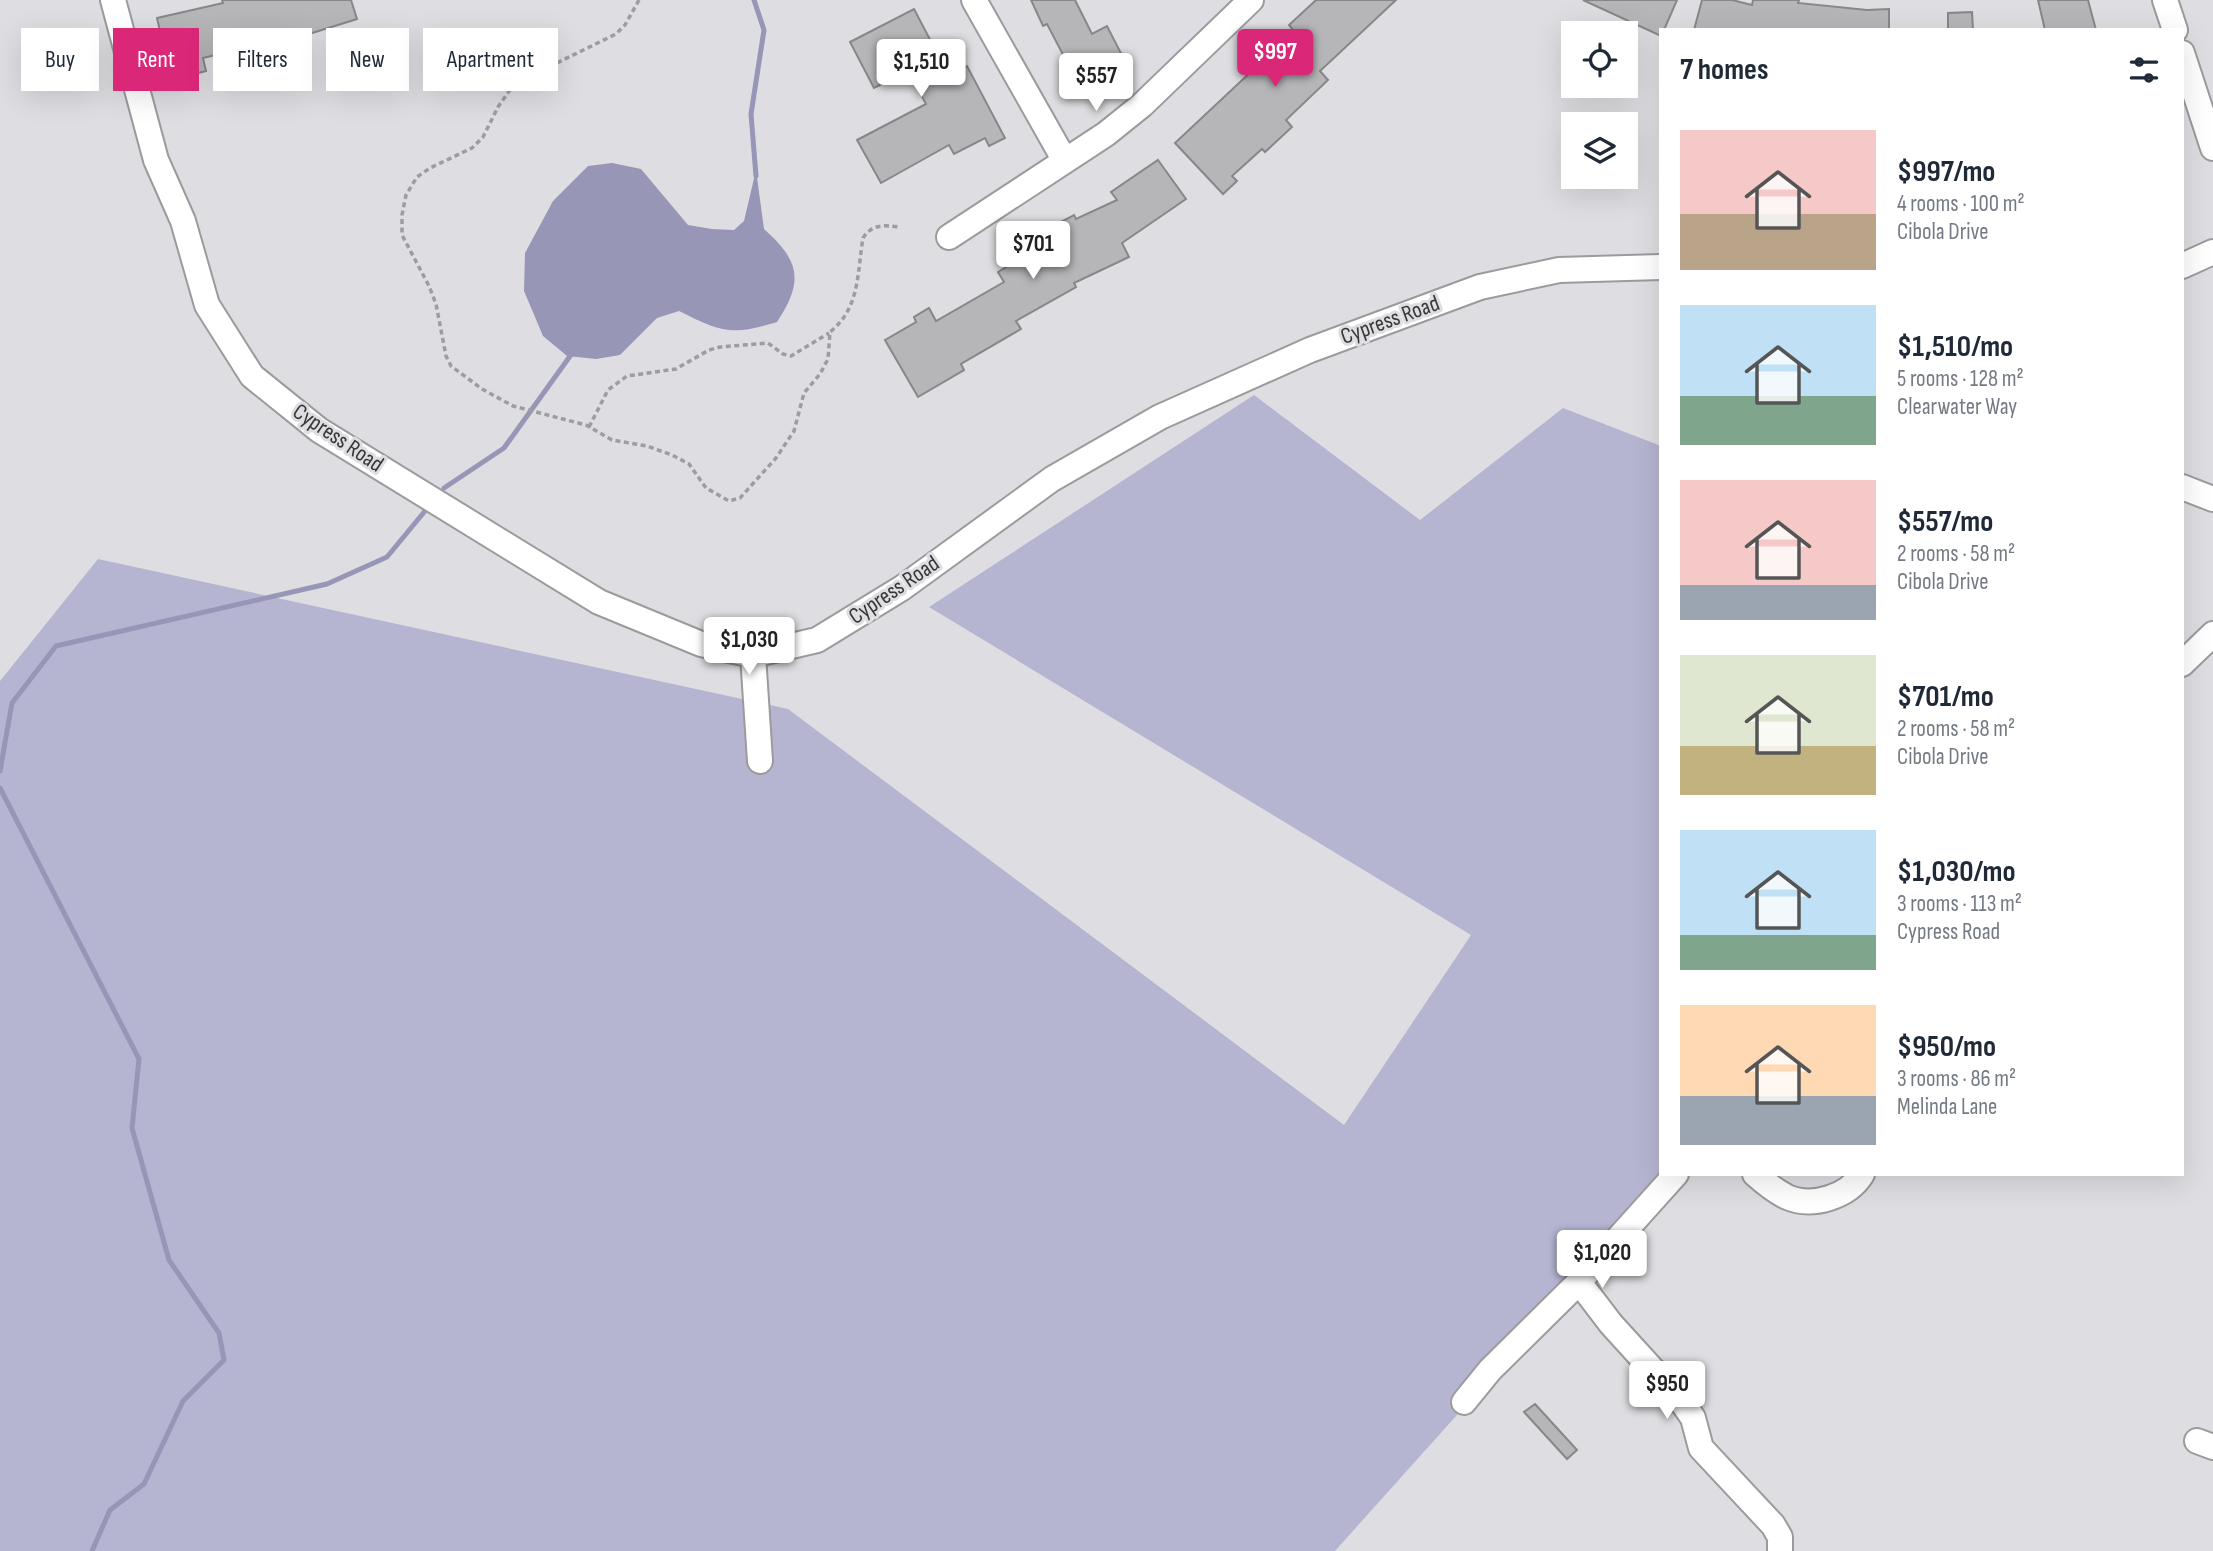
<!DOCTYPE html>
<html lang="en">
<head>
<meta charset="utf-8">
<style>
  :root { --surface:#fff; --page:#f6f6f7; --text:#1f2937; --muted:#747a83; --accent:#db2777 }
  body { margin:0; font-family:"Sofia Sans Condensed",sans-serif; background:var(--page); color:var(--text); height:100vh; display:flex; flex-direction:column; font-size:26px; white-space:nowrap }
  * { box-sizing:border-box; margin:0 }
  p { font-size:23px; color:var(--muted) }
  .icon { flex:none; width:38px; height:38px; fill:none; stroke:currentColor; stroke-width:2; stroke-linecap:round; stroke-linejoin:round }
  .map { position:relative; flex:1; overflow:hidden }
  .panel { position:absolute; left:1659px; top:28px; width:525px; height:1148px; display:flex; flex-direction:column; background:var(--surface); border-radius:0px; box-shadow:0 7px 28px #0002 }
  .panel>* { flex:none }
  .guide { position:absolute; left:21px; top:28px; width:665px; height:63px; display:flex; gap:14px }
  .tools { position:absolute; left:1561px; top:21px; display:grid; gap:14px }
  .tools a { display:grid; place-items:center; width:77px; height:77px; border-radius:0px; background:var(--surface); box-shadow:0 7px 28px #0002; font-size:35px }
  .price { position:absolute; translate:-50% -60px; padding:0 16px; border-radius:7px; background:#fff; color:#222; font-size:23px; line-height:46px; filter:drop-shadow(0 2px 4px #0008) }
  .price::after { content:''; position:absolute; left:50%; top:42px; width:21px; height:16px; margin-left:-10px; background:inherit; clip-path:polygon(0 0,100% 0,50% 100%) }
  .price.active { background:var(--accent); color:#fff }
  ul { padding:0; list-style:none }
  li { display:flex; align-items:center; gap:21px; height:175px; padding:0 21px }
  li span { display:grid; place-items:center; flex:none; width:196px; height:140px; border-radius:0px; color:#555 }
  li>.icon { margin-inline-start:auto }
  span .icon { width:84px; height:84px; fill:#fffc; stroke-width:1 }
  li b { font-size:30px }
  h2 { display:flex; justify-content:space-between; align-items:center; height:84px; padding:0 21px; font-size:30px }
  .tag { padding:0 24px; border-radius:0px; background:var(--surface); box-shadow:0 7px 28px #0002; font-size:24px; line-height:63px }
  .tag.active { background:var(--accent); color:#fff }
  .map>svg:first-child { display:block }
</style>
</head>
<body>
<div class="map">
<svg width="2213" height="1551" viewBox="0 0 2213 1551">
  <rect width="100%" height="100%" fill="#dedee2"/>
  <path fill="#b5b5d2" d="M1254,395l166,125 143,-112 98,38v728h12l-338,377h-1335v-870l98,-122 690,150 556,416 127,-190 -542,-328z"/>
  <path fill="#9796b7" d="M612,163l29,6 47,56 24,4 22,1 10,-9 12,-51 8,59c36,32 40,52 13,93 -46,14 -56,10 -98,-11l-22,7 -37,37 -24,4 -29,-3 -24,-20 -19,-45 1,-38 28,-52 35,-35z"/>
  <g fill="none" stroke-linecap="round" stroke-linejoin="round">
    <path stroke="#9796b7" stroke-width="5" d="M754,0l10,30 -13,84 5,62
      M444,488l60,-40 69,-96
      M0,771l12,-68 44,-57 271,-62 60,-27 38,-46
      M0,788l139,271 -7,69 37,132 50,73 5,27 -41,41 -39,83 -34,26 -18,41"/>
  </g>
  <path fill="#b6b6b9" stroke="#87878a" stroke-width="2" d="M222,0h129l6,19 -48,15 -2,-5 -51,14 3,9 -21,6 -2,-8 -33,8 3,13 -19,5 -3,-11 -15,4 -12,-51 66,-15z
    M1031,0h44l17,34 15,-8 20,39 -46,24 -34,-65 -4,2z
    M1316,0h80l-76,71 8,9 -42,40 6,7 -27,25 -3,-3 -30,27 5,5 -14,13 -48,-51 80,-75 -3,-3 18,-17 4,5 21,-21 -6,-7z
    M1583,0h94l-13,30h-3v6z
    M1702,0h30l20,5 1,-5h46l-1,3 69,7 22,-1v21h-195z
    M2038,0h50l8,30h-51z
    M914,9l35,67 18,-10 38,72 -16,8 -4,-8 -31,16 -5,-9 -68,38 -24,-43 69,-36 -18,-33 -34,17 -24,-46z
    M1972,12l1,18h-25v-17z
    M1158,160l28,39 -64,44 7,14 -55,26 2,4 -60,34 5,8 -60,35 3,6 -46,27 -33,-57 31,-18 -2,-5 15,-9 7,13 68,-39 -6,-10 32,-19 -2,-5 30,-17 -3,-6 19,-10 2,4 41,-19 -6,-8z
    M1535,1404l42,46 -10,9 -43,-47z"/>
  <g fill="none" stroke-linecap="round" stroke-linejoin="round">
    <g stroke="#9b9b9e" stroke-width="28">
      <path id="minor" d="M113,0l43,160 27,61 24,84 45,71 67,54 280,172 102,42 52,11 64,-15 85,-52 150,-109 108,-62 150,-67 170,-63 79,-17 102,-3
        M974,0l91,161
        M2165,0l10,30
        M2182,53l31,95
        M949,237l157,-103 36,-29 109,-105
        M2182,266l31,-14
        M2182,487l31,12
        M753,655l7,106
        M2182,664l31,-30
        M1755,1174c10,9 20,17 32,23 25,11 61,0 75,-23
        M1579,1282l32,42 71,78 11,16 8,30 72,77 7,12v14
        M1464,1402l26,-32 89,-88 97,-108
        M2197,1441l16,6"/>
    </g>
    <path stroke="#9d9da0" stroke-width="3.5" stroke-dasharray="5 3.5" stroke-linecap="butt" d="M639,0l-14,25 -9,9 -102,50 -16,23 -15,30 -11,11 -42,20 -13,9 -11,18 -4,20v20l27,51 7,18 10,52 5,10 31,23 31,17 73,19 26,15 35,6 25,9 17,9 17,24 23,13 11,-3 36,-40 18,-27 10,-38 16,-19 8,-15 2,-27c30,-24 27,-58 33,-94 9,-14 20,-13 36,-11
      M589,427l19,-37 19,-14 49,-7 33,-19 11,-3 48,-4 15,11 8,2 38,-23"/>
    <use href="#minor" stroke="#fff" stroke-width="24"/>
  </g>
  <g text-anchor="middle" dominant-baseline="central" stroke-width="6" stroke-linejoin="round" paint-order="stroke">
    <g font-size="23" fill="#373738" stroke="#dedee2">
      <text transform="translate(1390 320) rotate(-20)">Cypress Road</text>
      <text transform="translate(338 438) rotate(34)">Cypress Road</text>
      <text transform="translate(894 590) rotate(-34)">Cypress Road</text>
    </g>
  </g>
</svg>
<div class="tools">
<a><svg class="icon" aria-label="locate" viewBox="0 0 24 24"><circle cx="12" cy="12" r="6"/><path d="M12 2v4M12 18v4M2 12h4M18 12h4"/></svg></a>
<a><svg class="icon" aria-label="layers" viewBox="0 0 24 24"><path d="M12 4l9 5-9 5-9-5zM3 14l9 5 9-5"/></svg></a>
</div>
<b class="price active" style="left:1275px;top:89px">$997</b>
<b class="price" style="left:921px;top:99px">$1,510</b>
<b class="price" style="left:1096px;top:113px">$557</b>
<b class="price" style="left:1033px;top:281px">$701</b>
<b class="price" style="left:749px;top:677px">$1,030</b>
<b class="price" style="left:1602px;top:1290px">$1,020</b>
<b class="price" style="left:1667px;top:1421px">$950</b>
<div class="guide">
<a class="tag">Buy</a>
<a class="tag active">Rent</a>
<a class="tag">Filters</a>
<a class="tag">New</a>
<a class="tag">Apartment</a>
</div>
<section class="panel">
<h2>7 homes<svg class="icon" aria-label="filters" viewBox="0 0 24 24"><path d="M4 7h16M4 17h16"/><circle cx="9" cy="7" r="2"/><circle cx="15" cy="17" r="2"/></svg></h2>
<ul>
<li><span style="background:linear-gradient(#f6c9c9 60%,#b9a48a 0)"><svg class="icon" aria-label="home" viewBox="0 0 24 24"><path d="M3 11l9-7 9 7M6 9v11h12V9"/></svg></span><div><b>$997/mo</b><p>4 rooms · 100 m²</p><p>Cibola Drive</p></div></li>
<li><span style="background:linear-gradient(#bfe0f5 65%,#7fa58c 0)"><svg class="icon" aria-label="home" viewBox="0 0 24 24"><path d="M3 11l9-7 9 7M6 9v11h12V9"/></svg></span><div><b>$1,510/mo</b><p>5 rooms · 128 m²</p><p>Clearwater Way</p></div></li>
<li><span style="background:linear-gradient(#f6c9c9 75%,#9aa5b1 0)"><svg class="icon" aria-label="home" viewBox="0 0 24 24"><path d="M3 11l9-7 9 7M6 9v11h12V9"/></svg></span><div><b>$557/mo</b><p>2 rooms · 58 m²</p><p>Cibola Drive</p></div></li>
<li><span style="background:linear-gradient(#dfe7d0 65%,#c2b280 0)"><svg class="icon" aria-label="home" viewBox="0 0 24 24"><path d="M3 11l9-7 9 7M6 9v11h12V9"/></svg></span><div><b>$701/mo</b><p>2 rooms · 58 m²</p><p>Cibola Drive</p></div></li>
<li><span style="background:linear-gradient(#bfe0f5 75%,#7fa58c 0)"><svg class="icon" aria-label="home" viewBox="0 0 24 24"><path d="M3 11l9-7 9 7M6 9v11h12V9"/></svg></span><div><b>$1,030/mo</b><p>3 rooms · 113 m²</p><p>Cypress Road</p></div></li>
<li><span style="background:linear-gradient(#ffd9b3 65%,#9aa5b1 0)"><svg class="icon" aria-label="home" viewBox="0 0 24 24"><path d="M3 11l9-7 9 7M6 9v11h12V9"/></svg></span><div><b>$950/mo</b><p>3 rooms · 86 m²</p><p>Melinda Lane</p></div></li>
</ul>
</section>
</div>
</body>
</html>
